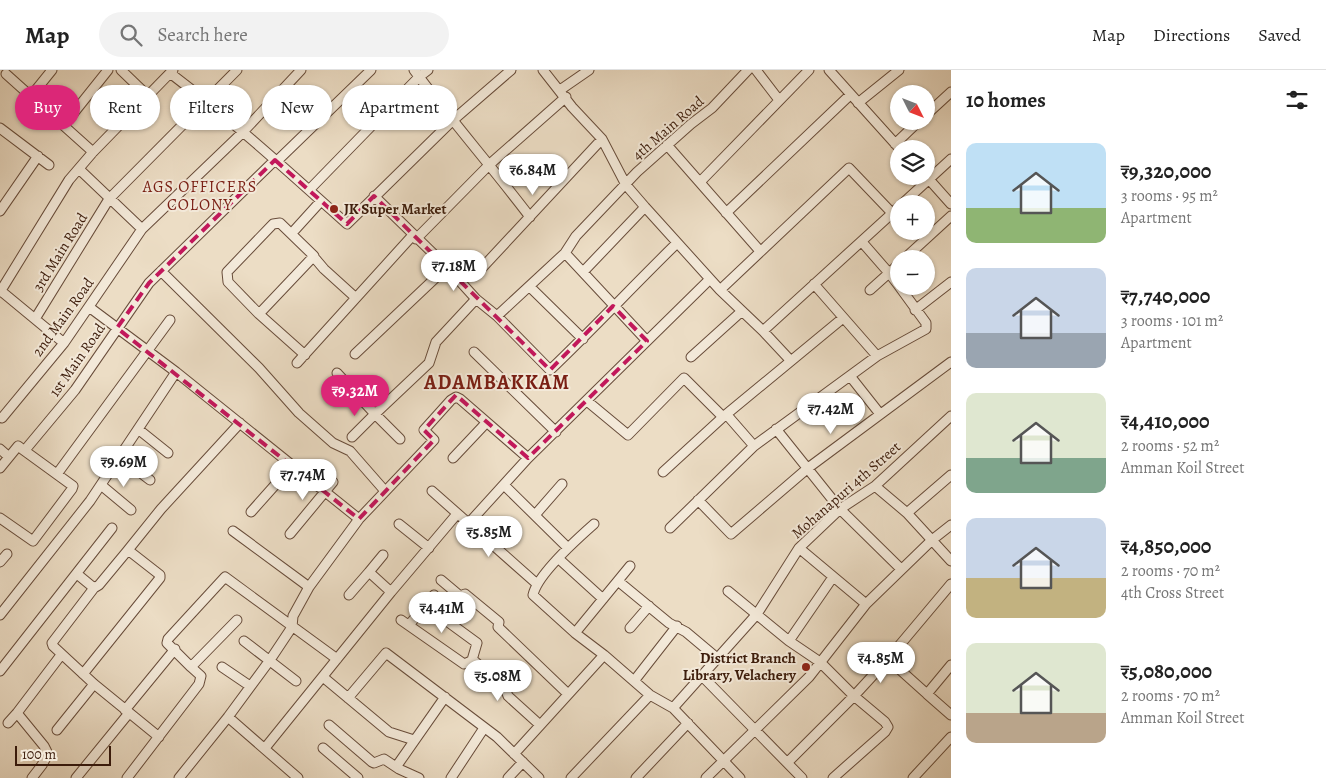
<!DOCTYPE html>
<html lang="en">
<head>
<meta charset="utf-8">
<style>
  :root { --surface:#fff; --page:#f2f2f2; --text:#222; --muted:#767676; --line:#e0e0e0; --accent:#db2777 }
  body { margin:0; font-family:Alegreya,serif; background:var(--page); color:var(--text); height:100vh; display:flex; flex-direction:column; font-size:19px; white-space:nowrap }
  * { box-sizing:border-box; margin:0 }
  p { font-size:16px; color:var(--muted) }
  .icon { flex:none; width:28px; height:28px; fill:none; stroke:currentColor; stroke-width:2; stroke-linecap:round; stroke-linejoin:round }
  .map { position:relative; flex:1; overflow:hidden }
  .details { display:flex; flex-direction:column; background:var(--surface); width:375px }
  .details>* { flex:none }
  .banner { position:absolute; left:15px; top:15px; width:475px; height:45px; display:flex; gap:10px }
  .needle { width:32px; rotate:132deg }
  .tools { position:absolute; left:890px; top:15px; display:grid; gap:10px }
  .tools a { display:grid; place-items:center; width:45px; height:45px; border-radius:50%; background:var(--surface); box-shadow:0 1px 4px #0004; font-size:25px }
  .scale { position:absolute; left:15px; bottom:12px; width:96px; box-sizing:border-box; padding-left:5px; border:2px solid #3c1c0b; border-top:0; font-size:14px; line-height:18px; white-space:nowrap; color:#3c1c0b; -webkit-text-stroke:4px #f3e9d9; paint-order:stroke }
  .price { position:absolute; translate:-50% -42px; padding:0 11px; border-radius:18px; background:#fff; color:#222; font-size:16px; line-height:32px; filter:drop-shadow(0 1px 2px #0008) }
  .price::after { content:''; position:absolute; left:50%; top:30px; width:15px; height:11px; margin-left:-8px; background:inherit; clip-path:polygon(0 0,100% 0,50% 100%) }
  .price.current { background:var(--accent); color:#fff }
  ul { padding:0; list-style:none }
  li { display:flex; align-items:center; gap:15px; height:125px; padding:0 15px }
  li span { display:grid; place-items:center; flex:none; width:140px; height:100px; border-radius:10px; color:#555 }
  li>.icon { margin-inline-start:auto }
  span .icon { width:60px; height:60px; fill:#fffc; stroke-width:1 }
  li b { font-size:21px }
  h2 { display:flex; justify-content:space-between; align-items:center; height:60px; padding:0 15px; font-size:21px }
  .chip { padding:0 18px; border-radius:22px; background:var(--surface); box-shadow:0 1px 4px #0004; font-size:18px; line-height:45px }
  .chip.current { background:var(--accent); color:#fff }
  header { display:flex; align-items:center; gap:30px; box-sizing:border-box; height:70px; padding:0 25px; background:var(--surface); border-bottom:1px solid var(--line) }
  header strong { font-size:24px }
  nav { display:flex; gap:28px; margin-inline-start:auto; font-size:18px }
  .search { width:350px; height:45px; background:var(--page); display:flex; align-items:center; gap:12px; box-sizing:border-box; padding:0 18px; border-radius:28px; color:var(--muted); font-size:19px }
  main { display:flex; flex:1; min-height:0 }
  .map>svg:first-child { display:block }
</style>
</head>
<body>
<header>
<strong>Map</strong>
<div class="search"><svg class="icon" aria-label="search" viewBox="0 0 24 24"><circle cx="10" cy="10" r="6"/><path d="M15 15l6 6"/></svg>Search here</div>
<nav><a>Map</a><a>Directions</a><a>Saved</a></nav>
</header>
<main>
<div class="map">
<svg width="951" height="708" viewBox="0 0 951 708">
  <rect width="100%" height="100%" fill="#ecddc5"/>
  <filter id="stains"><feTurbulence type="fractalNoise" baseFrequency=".004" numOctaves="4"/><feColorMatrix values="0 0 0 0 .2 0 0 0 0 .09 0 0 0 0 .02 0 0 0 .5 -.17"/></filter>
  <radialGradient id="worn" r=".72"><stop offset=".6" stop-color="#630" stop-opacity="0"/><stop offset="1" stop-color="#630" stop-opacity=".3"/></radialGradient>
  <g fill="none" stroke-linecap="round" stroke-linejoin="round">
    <g stroke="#684c3a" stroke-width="11">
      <path id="minor" d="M121,0l27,26
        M414,0c37,50 78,97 116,147
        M543,0l29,37 30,32 24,46 19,22 75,83 43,41 28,30
        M756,0l23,30
        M829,0l71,79
        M170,3c62,47 119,99 177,151l105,-103 59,-51
        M6,4l87,78
        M560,20l29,-20
        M31,26l21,-26
        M858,33l41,-33
        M926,45l25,-23
        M64,55l44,-55
        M0,58l49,37
        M895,74l24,-23
        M667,75l93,106
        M277,91l94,-91
        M79,99l63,60
        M926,106l25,28
        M700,112l109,-112
        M309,120l110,-113 9,-7
        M374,126l73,71 29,32 21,17 53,54c43,-41 84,-85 127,-127
        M902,134l49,-45
        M0,141l38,-55
        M726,143l124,-118
        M292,163l29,-32
        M416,169l74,-75 76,-67
        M862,172l27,31 10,13
        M565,183l82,88
        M313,186l11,13 32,29
        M904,189l47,-43
        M481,199l121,-130
        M161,201l98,97 40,45 34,30 17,8 35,40
        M583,202l62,-65
        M814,214l63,72
        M530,217l53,52
        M720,220l129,-122 43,45
        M870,220l29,-26
        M1,221l63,52
        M0,222l69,-112 24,-28 80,-82
        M89,237l87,65 183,147
        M915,240l36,-28
        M259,244l55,-58 -34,-33 -7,1 -46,48 1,10 31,32 46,41
        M497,246l68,-63 11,-17 61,-64 54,-48 21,-16 36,-38
        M35,249l74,-120 128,-129
        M763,261l136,-124
        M474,282l82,80
        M355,284l92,-87
        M691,287l51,-46
        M297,293l116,-128
        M337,303l38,41 54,-51 7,-21 40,-43
        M850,306l30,38
        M587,331l41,34 56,-57 39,39
        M727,345l27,31
        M2,348l62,-75 78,-114 100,-96 59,-63
        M138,359l30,24
        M776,359l64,80 61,60
        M352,367l23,-23 25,25
        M0,379l9,8
        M25,380l50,-60 74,-107 126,-123
        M120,387l30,23
        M453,388l33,-35
        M0,398l18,-22 55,40 -1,3 -39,52 -33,-23
        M663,402l60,-55 120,-99
        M57,404l113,-154
        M101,415l30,25
        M504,415l64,63
        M875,416l32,27 44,48
        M432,421l105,93
        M698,430l33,34 77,-66 143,-106
        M251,442l41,-46
        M907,443l44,-38
        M535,445l27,-31
        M399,454l30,24
        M468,454l60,-66 182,-179
        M594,454c-17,15 -57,51 -61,71l42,38 29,22 46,40 23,13 67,70
        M670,458l84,-82 123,-90 49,-27v-6l-27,-37
        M233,461l76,56
        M290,464l43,-52
        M799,478l67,56
        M128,480l33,-41 79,-86
        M383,485l-14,17 22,20
        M559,489l44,40
        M0,492l7,-8
        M77,504l17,14
        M441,510l19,16 5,-2 34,28 -1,5 70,67
        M618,511l51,42 17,9 31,26
        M728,521l61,50 31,21 34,34 31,26 3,5 -3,5 -52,46
        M349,525l20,-23
        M436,543l41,30 -5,17
        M0,545l90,-114 86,-129
        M401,550l63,44 9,-4 32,28 3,8 32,29
        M409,555l25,-30
        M630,558l19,-22
        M575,563l55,-67
        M244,571l52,40
        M789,571l44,-64
        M888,589l39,35 24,-29
        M191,597l-24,-24 1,-4 57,-62 112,82
        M222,597l28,19
        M0,601l112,-143
        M83,604l77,-96v-3l-32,-25 -29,35 -5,3 -42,55 1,3 41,38 65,53
        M702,606l100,102
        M323,607l66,55 25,8
        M634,611l43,-55
        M927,624l24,21
        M348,628l38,-45 111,84 42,41
        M673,638l84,-94 42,-66 41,-39 35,-23 76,-70
        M125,640l50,-61
        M17,643l27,33 4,8 -6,11 -10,13
        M228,647l70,61
        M8,653l9,-10 44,-58
        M329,655l43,37 2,1 10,-4 15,10 20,9
        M57,660l37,-46
        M265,678l126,-156 66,-78
        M323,678l35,30
        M514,684l90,-99
        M788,692l66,-66 34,-37 63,-75
        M396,697l49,-70
        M76,708l53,-65
        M127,708l72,-94 2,-8 -10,-9 46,-47
        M179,708l49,-61 42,-57 22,-33 1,-11 16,-29 50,-68 75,-79 -10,-10 27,-30 5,-3 4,2 68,59
        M451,708l33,-50
        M508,708l15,-16
        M571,708l79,-83
        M636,708l52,-55
        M706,708l103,-101 57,-73 66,-64 19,-15
        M913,708l38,-41"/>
    </g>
    <use href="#minor" stroke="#f3e9d9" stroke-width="9"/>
  </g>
  <path fill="none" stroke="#c2185b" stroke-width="4" stroke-dasharray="10 6" stroke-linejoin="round" d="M275,90l72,64 27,-28 176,174 63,-64 34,35 -119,117 -72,-63 -32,35 10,10 -75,79 -242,-191 32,-45z"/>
  <g fill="#8f2418" stroke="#f3e9d9" stroke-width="2">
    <circle cx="334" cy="139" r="5"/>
    <circle cx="806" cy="597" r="5"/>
  </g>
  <g text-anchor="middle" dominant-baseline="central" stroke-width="4" stroke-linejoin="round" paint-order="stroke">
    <g font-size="15" fill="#3c1c0b" stroke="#f3e9d9">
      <text transform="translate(668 58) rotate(-41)">4th Main Road</text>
      <text transform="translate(60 182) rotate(-58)">3rd Main Road</text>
      <text transform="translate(63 247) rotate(-54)">2nd Main Road</text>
      <text transform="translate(77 290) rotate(-55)">1st Main Road</text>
      <text transform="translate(846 420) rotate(-41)">Mohanapuri 4th Street</text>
    </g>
    <g font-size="15" font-weight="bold" fill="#3c1c0b" stroke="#f3e9d9" text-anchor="start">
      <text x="344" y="139">JK Super Market</text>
      <text x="796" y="588" text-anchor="end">District Branch<tspan x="796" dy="17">Library, Velachery</tspan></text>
    </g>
    <g font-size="16" letter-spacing="1" fill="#7a1f14" stroke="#f3e9d9">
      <text x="200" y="117">AGS OFFICERS<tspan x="200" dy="18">COLONY</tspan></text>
    </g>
    <g font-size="20" font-weight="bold" letter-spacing="1" fill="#7a1f14" stroke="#f3e9d9">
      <text x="497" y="312">ADAMBAKKAM</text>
    </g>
  </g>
  <rect width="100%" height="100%" filter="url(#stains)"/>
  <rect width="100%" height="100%" fill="url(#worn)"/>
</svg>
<div class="tools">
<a><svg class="needle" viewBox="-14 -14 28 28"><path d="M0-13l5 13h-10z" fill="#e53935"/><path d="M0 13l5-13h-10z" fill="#767676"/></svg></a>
<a><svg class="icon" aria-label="layers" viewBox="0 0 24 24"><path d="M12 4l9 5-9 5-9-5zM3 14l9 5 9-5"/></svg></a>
<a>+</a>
<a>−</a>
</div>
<div class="scale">100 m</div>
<b class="price" style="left:533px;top:126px">₹6.84M</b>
<b class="price" style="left:454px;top:222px">₹7.18M</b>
<b class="price current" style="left:355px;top:347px">₹9.32M</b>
<b class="price" style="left:831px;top:365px">₹7.42M</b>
<b class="price" style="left:124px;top:418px">₹9.69M</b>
<b class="price" style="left:303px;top:431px">₹7.74M</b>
<b class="price" style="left:489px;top:488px">₹5.85M</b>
<b class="price" style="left:442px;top:564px">₹4.41M</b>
<b class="price" style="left:881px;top:614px">₹4.85M</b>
<b class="price" style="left:498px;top:632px">₹5.08M</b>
<div class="banner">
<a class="chip current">Buy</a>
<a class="chip">Rent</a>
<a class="chip">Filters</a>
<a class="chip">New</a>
<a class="chip">Apartment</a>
</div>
</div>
<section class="details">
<h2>10 homes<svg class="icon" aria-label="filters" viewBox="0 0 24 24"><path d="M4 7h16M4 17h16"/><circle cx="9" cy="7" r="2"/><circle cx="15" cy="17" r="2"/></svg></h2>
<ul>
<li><span style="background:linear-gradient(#bfe0f5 65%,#8fb573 0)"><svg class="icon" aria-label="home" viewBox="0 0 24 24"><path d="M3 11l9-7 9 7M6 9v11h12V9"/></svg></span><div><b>₹9,320,000</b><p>3 rooms · 95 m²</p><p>Apartment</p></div></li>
<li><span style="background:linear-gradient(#c9d6e8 65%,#9aa5b1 0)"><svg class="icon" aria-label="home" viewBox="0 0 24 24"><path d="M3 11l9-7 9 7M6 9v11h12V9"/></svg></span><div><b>₹7,740,000</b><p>3 rooms · 101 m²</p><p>Apartment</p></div></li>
<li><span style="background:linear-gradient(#dfe7d0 65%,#7fa58c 0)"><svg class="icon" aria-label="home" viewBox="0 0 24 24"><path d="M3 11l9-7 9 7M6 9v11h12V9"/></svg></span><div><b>₹4,410,000</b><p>2 rooms · 52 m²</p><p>Amman Koil Street</p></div></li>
<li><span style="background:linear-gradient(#c9d6e8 60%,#c2b280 0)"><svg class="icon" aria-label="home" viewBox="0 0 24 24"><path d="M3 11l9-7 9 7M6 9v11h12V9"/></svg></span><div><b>₹4,850,000</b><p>2 rooms · 70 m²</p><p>4th Cross Street</p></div></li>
<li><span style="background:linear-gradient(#dfe7d0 70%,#b9a48a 0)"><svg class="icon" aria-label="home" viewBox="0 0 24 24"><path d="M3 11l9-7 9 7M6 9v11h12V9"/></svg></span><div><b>₹5,080,000</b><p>2 rooms · 70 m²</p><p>Amman Koil Street</p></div></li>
</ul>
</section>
</main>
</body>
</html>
